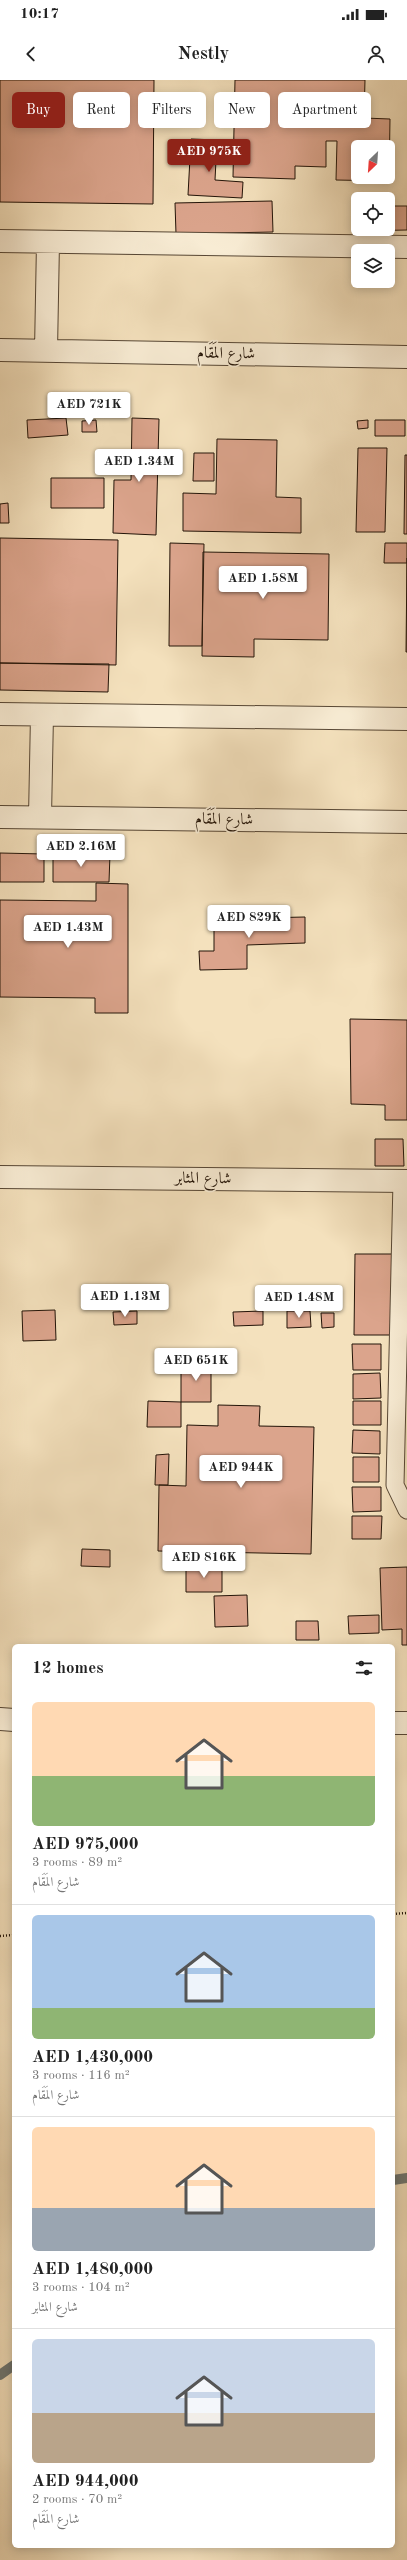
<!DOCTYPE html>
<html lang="en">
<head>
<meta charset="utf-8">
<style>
  :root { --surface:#fff; --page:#f6f6f6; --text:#222; --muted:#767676; --line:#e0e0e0; --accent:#8f2418 }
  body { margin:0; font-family:"Old Standard TT",Amiri,serif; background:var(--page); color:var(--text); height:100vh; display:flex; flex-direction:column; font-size:15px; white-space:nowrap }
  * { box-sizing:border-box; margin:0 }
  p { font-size:13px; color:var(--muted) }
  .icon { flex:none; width:22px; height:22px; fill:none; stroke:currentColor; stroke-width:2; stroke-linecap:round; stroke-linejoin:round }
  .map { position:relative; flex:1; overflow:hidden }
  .sheet { position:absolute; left:12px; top:1564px; width:383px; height:904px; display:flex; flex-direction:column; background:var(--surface); border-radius:6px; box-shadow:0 2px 10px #0003 }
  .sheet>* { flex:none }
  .guide { position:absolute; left:12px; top:12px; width:383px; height:36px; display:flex; gap:8px }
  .needle { width:26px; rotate:205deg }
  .fabs { position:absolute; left:351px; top:60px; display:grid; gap:8px }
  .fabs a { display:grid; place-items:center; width:44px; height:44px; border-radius:6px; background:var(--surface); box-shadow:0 2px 10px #0003; font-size:20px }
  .price { position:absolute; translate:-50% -34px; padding:0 9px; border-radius:4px; background:#fff; color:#222; font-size:13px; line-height:26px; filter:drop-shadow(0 1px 2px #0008) }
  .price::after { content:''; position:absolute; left:50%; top:24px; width:12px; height:9px; margin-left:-6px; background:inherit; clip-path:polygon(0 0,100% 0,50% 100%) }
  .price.current { background:var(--accent); color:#fff }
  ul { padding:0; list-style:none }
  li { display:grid; align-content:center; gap:8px; height:212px; padding:0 20px }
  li+li { border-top:1px solid var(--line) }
  li span { display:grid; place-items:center; height:124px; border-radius:6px; color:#555 }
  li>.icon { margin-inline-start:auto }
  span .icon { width:72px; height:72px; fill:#fffc; stroke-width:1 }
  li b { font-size:17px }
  h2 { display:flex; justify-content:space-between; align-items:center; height:48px; padding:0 20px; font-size:17px }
  .pill { padding:0 14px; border-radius:6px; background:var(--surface); box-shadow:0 2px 10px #0003; font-size:14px; line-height:36px }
  .pill.current { background:var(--accent); color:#fff }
  .status { display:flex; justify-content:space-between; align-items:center; height:28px; padding:0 20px; background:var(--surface); direction:ltr }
  .status svg { height:11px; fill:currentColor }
  header { display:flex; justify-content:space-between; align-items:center; height:52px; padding:0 20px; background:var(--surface); font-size:18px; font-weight:700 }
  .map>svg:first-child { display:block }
</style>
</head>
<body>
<div class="status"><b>10:17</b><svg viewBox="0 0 49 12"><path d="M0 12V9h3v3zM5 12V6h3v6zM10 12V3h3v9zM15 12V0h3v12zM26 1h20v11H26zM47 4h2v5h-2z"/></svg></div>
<header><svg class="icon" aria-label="back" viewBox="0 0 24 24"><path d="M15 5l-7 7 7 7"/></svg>Nestly<svg class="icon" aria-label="person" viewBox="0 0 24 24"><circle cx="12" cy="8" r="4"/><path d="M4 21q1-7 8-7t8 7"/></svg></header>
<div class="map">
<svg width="407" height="2480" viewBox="0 0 407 2480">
  <rect width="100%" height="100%" fill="#f4e1bd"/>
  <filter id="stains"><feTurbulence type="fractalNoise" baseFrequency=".005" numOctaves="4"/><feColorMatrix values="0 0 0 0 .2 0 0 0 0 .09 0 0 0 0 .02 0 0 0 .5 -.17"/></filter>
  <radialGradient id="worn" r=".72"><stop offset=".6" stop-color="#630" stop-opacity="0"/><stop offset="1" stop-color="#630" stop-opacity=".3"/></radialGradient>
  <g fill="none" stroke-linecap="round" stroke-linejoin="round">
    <path stroke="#6f7874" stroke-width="10" d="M393,2100l14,-2
      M0,2295l14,-10"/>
  </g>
  <path fill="#dba48c" stroke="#231408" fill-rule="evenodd" d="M0,0h154l-1,124 -153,-2z
    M235,0h130l-1,38 26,1 -1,62 -53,-1 1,-39h-11v26l-31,-1v13l-62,-2zM358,67h30v30h-30z
    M191,59l26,1 -2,40 28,2 -1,16 -54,-3z
    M272,121l1,31 -97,2 -1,-31z
    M353,126h5v23h30v-23h19v24l-54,1z
    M66,338l2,17 -40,3 -1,-18z
    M132,338l27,1 -3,116 -43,-2 1,-53h17z
    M96,340l1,12h-15v-11z
    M368,340v8l-10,1 -1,-8z
    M375,340h30v16h-30z
    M217,359l60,1 -1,57 25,1v35l-118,-2v-38l33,1z
    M358,368h29l-2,84h-29z
    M194,373h20v28h-21z
    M405,375h2v79h-3z
    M51,398h53v30h-53z
    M8,423l1,20h-9v-19z
    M0,458l118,2 -2,125 -116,-2z
    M170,463l34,1 -2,102h-33z
    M385,463h22v20h-23z
    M203,472l126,2 -1,86 -74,-1v18l-52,-1z
    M407,478v94h-1z
    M0,583l109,1 -1,28 -108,-2z
    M0,773l44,1v28h-44z
    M53,773l57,1 -1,28h-56z
    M96,803l32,1v129h-33v-15l-95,-1v-97l96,1z
    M305,837v26l-58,2v24l-47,1 -1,-19h15v-32z
    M350,939l57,1v100h-22v-15l-34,-1z
    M375,1059h28l1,27h-29z
    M355,1174h38l-1,81h-38z
    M55,1230l1,30 -33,1 -1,-30z
    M137,1231v13l-23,1 -1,-13z
    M263,1231v14l-29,1 -1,-14z
    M287,1231h23l1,16 -24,1z
    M321,1233h13v14l-12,1z
    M352,1264h29v26h-28z
    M181,1281h30v41h-30z
    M380,1293l1,25 -28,1v-25z
    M148,1321l33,1v25h-34z
    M353,1321h28v24h-28z
    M218,1325l42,1 -1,20 55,1 -3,127 -153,-3 1,-66 27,1 1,-61 31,1z
    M353,1350l27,1v23l-28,-1z
    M169,1374l-1,31h-13l1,-30z
    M353,1377h26v25h-26z
    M352,1407h29v24l-28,1z
    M352,1436h30l-1,23h-29z
    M82,1469l28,1v17l-29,-1z
    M186,1486h36v26h-36z
    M407,1487v78h-5v-16l-20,1 -2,-62z
    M247,1515l1,31 -33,1 -1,-31z
    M379,1535v18l-30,1 -1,-18z
    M296,1541h22l1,19h-23z"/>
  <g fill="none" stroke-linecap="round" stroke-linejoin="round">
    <g stroke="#574735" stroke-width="19">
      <path id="lane" d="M402,1101l-7,304 12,25"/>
    </g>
    <g stroke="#574735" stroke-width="24">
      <path id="street" d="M0,161l407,6
        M0,270l407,7
        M46,271l2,-109
        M0,634l407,5
        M0,737l407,5
        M40,737l2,-102
        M0,1097l407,4
        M0,1639l14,1
        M393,1643h14"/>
    </g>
    <path stroke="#231408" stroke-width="2.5" stroke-dasharray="1 2" stroke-linecap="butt" d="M393,1834l14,-1
      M0,1856l14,-1"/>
    <use href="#lane" stroke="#f8ecd4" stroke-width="17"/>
    <use href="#street" stroke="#f8ecd4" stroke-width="22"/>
  </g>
  <g text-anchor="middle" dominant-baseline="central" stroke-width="3.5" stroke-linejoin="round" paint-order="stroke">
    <g font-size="16" fill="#231408" stroke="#f8ecd4">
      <text transform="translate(226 274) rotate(1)">شارع المَقَام</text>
      <text transform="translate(224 740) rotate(1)">شارع المَقَام</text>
      <text transform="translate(203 1099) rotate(1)">شارع المثابر</text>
    </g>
  </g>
  <rect width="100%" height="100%" filter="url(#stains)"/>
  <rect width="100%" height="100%" fill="url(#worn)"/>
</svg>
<div class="fabs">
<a><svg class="needle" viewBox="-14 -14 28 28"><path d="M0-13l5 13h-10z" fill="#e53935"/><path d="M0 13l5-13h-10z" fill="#767676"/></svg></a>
<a><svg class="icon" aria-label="locate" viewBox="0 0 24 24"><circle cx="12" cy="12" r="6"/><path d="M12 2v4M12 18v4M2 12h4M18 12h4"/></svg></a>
<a><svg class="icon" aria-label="layers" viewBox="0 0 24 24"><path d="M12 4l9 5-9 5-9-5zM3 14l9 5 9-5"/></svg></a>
</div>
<b class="price current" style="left:209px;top:93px">AED 975K</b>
<b class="price" style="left:89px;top:346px">AED 721K</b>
<b class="price" style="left:139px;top:403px">AED 1.34M</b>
<b class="price" style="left:263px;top:520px">AED 1.58M</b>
<b class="price" style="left:81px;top:788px">AED 2.16M</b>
<b class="price" style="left:249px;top:859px">AED 829K</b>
<b class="price" style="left:68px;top:869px">AED 1.43M</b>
<b class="price" style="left:125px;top:1238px">AED 1.13M</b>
<b class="price" style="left:299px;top:1239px">AED 1.48M</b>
<b class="price" style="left:196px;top:1302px">AED 651K</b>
<b class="price" style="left:241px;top:1409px">AED 944K</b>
<b class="price" style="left:204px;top:1499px">AED 816K</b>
<div class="guide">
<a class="pill current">Buy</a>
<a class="pill">Rent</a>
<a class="pill">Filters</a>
<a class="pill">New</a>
<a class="pill">Apartment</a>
</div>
<section class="sheet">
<h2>12 homes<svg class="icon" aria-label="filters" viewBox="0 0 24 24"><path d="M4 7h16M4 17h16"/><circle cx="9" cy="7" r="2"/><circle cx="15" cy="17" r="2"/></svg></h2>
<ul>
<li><span style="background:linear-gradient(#ffd9b3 60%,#8fb573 0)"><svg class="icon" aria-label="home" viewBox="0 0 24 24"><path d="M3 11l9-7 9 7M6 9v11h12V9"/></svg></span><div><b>AED 975,000</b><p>3 rooms · 89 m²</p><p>شارع المَقَام</p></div></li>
<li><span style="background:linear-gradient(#a9c7e8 75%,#8fb573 0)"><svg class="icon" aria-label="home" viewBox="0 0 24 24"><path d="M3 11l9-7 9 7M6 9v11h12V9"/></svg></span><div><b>AED 1,430,000</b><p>3 rooms · 116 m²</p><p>شارع المَقَام</p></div></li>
<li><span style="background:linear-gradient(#ffd9b3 65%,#9aa5b1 0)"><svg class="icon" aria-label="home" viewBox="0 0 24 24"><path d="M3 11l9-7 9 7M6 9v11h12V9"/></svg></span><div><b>AED 1,480,000</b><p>3 rooms · 104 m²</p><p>شارع المثابر</p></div></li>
<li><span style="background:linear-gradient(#c9d6e8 60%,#b9a48a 0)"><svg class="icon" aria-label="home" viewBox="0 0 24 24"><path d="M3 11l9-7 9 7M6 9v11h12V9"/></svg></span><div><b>AED 944,000</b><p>2 rooms · 70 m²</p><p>شارع المَقَام</p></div></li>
</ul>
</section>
</div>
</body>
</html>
